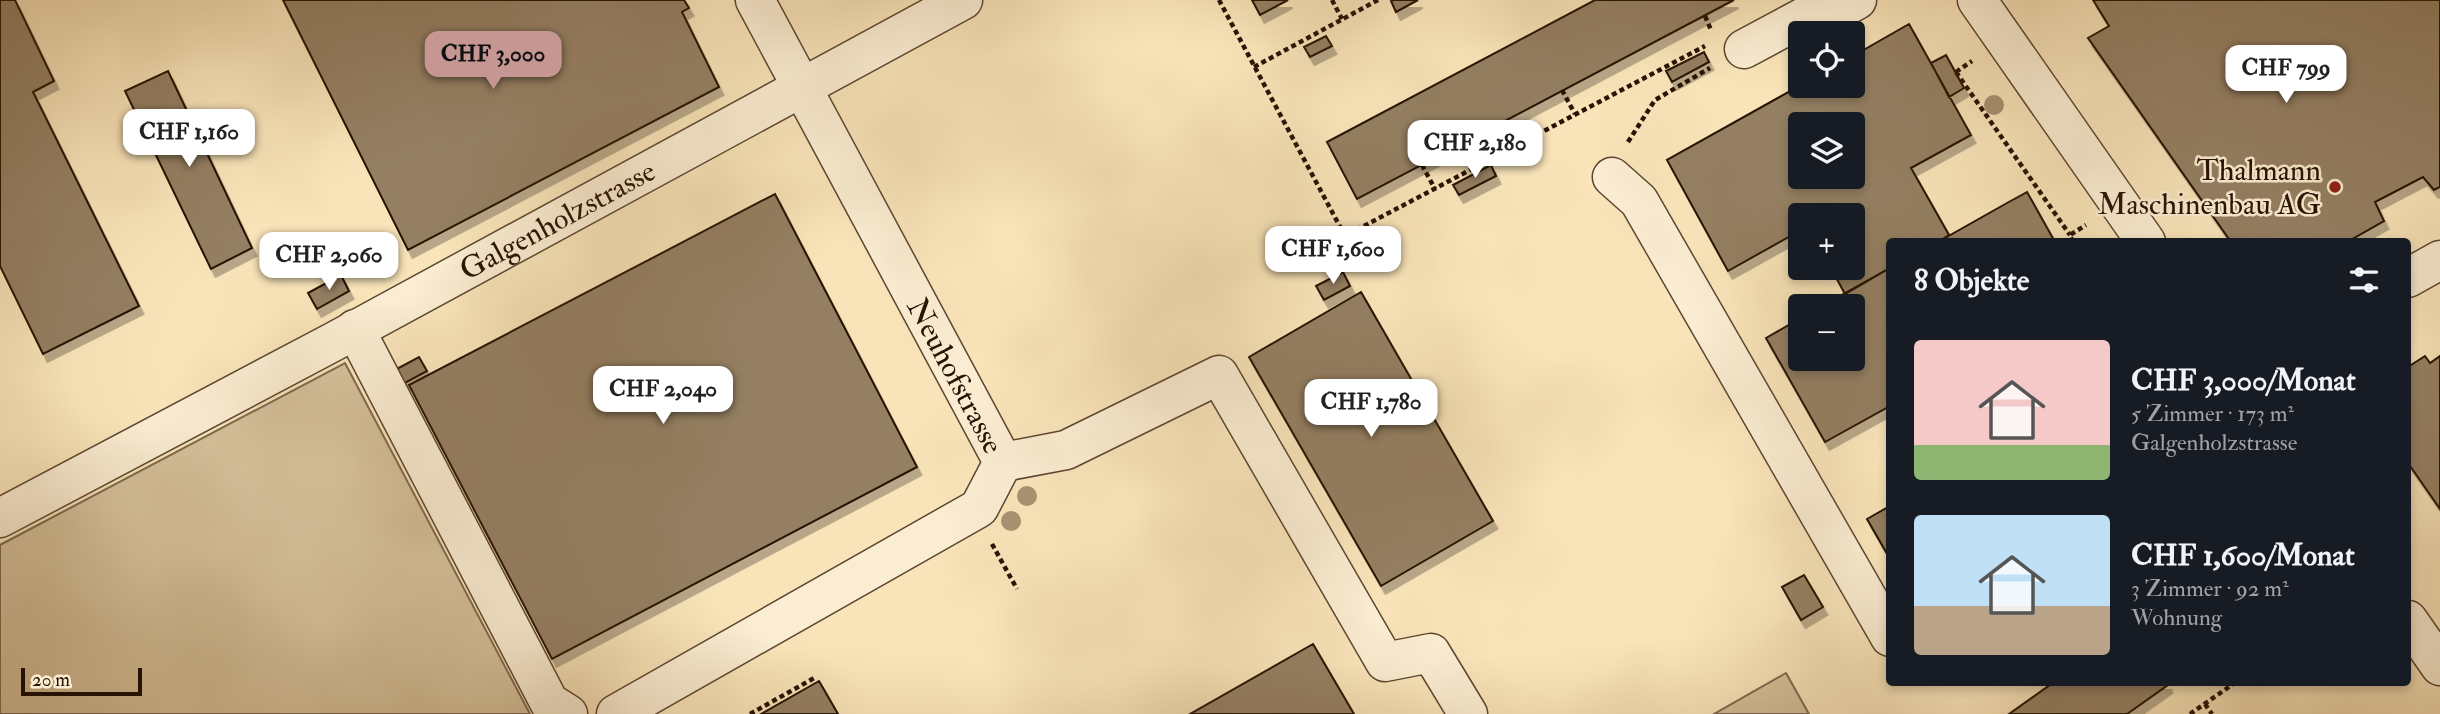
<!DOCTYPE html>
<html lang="de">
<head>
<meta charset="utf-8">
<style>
  :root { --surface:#171b24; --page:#242831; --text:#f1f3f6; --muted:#9ea1a6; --accent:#c59692 }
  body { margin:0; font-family:"IM FELL Double Pica",serif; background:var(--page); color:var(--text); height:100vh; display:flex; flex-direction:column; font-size:26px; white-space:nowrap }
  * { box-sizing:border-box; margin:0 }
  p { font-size:23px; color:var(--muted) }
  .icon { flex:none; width:38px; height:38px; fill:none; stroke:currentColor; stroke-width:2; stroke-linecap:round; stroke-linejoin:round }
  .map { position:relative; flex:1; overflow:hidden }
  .side { position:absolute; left:1886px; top:238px; width:525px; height:448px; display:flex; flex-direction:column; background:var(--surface); border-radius:7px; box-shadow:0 4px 10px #0003 }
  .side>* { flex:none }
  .buttons { position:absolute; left:1788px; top:21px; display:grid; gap:14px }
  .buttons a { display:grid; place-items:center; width:77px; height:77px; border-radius:7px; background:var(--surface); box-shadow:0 4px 10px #0003; font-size:35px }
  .scale { position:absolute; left:21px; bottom:18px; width:121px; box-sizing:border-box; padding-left:7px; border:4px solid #271204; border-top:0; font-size:19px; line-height:24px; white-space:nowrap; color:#271204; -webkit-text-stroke:5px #fbedd2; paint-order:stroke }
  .price { position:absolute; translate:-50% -60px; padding:0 16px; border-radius:14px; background:#fff; color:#222; font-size:23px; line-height:46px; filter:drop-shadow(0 2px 4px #0008) }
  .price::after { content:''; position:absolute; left:50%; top:42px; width:21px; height:16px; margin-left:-10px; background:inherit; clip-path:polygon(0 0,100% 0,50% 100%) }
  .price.selected { background:var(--accent); color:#111 }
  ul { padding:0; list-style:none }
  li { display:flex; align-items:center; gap:21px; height:175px; padding:0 28px }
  li span { display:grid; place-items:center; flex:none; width:196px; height:140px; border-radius:7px; color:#555 }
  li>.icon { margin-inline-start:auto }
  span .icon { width:84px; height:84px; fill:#fffc; stroke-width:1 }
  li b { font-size:30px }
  h2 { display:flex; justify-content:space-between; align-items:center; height:84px; padding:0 28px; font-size:30px }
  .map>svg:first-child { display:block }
</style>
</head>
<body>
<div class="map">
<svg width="2440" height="714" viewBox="0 0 2440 714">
  <defs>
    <filter id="shadow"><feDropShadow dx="4.5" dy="8" stdDeviation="0" flood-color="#0004"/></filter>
  </defs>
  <rect width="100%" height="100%" fill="#f9e4b9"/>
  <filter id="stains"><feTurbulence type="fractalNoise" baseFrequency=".00286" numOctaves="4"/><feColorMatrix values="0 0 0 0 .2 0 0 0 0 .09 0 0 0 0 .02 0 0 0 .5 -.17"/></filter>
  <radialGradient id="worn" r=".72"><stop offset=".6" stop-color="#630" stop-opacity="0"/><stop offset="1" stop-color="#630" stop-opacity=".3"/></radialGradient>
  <path fill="#d5c09a" stroke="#7e694f" stroke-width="2" d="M345,363l185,351h-530v-169z
    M1786,673l23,41h-95z"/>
  <path fill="#947f62" stroke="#271204" stroke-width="2" fill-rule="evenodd" filter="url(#shadow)" d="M0,0h15l39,81 -21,11 106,214 -96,48 -43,-88z
    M283,0h401l5,8 -7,4 37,75 -311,163z
    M1252,0h36l-28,15z
    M1394,0h24l-22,12 -5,-11z
    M1595,0h139l-377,199 -30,-57z
    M2093,0h347v187l-6,3 -11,-13 -48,25 9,19 -37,21h-116l-143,-204 21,-12z
    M1909,24l62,111 -60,33 38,67 -11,7h-48v26l-45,26 -14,-26h22v-53h-52v15l-73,41 -61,-111 134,-75 52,1v-30zM1801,124h52v53h-52z
    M1326,36l6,10 -22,11 -6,-10z
    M1704,52l5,10 -37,20 -6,-11z
    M1946,55l18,33 -15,9 -18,-34z
    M168,71l84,177 -41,21 -86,-178z
    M1491,165l5,11 -37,19 -6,-10z
    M2027,192l28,50h-117l69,-39z
    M775,194l142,273 -365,192 -143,-274z
    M1890,268v138l-65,36 -59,-104 35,-20v41h52v-53h-31z
    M1343,272l7,14 -26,14 -8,-14z
    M341,275l8,16 -32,18 -9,-16z
    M1361,292l132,229 -112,65 -132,-229z
    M2425,356l5,7 10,-7v153l-32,-46v-96z
    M419,357l8,14 -24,13 -8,-14z
    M1890,506v53l-23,-40z
    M1804,575l19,32 -22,13 -19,-33z
    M1313,644l41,70h-164z
    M819,681l19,33h-77z
    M2054,682h113l1,3 -41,29h-118z"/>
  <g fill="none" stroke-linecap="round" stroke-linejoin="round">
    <g stroke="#5c4631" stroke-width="41">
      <g id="minor">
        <path d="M1977,0l169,242"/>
        <path d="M1744,49l71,-38 26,-2 16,-9"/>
        <path d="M1612,177l27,24 251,436"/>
        <path d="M2408,278l32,-18"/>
        <path d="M355,329l194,373 19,12"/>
        <path d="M1003,462l63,-12 153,-75 166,287 46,-9 37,61"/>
        <path id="s1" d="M0,518l333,-176 630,-342"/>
        <path d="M2408,620l32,46"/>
        <path d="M616,714l363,-206 24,-46 -248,-462"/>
      </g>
    </g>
    <path stroke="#271204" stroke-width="4.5" stroke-dasharray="5 3.5" stroke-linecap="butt" d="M1219,0l126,236 360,-190
      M1332,0l10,19
      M1705,16l6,14
      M1254,67l124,-67
      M1956,72l114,163
      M1956,72l16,-11
      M1562,90l13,24
      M1628,142l27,-42 55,-32
      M1422,165l13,24
      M2073,242l-3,-7 16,-10
      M992,544l25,45
      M2205,704l7,10
      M750,714l66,-37
      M2190,714l46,-32"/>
    <use href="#minor" stroke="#fbedd2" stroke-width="38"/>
  </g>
  <g fill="#a79272">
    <circle cx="1994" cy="105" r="10"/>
    <circle cx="1027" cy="496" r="10"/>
    <circle cx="1011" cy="521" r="10"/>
  </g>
  <circle fill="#8f2418" stroke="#fbedd2" stroke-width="2.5" cx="2335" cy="187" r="7"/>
  <g text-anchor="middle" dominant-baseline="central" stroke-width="5" stroke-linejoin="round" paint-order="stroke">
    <g font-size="30" fill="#271204" stroke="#fbedd2" text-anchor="end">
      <text x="2321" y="170">Thalmann<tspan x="2321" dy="34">Maschinenbau AG</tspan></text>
    </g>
    <g font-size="30" fill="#271204" stroke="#fbedd2">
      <text stroke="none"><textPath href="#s1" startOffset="632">Galgenholzstrasse</textPath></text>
      <text transform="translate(955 376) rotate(62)">Neuhofstrasse</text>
    </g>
  </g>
  <rect width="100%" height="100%" filter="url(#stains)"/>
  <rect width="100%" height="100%" fill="url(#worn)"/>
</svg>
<div class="buttons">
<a><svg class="icon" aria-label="locate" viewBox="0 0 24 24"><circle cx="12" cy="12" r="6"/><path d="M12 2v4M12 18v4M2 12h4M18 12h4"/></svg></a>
<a><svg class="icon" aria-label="layers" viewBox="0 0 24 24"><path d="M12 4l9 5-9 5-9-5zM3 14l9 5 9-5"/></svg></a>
<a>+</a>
<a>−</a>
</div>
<div class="scale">20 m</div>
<b class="price selected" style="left:493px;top:91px">CHF 3,000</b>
<b class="price" style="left:2286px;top:105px">CHF 799</b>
<b class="price" style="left:189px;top:169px">CHF 1,160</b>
<b class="price" style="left:1475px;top:180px">CHF 2,180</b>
<b class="price" style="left:1333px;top:286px">CHF 1,600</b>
<b class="price" style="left:329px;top:292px">CHF 2,060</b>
<b class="price" style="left:663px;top:426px">CHF 2,040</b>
<b class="price" style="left:1371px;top:439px">CHF 1,780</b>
<section class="side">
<h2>8 Objekte<svg class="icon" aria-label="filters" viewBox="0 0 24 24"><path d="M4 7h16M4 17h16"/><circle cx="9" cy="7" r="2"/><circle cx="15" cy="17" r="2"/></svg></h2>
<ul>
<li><span style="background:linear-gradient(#f6c9c9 75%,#8fb573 0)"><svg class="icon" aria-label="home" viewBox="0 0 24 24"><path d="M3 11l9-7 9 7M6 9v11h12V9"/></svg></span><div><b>CHF 3,000/Monat</b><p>5 Zimmer · 173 m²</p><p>Galgenholzstrasse</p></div></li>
<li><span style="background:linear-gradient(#bfe0f5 65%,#b9a48a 0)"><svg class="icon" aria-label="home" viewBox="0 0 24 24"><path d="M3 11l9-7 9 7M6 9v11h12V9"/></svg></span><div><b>CHF 1,600/Monat</b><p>3 Zimmer · 92 m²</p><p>Wohnung</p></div></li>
</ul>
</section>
</div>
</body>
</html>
